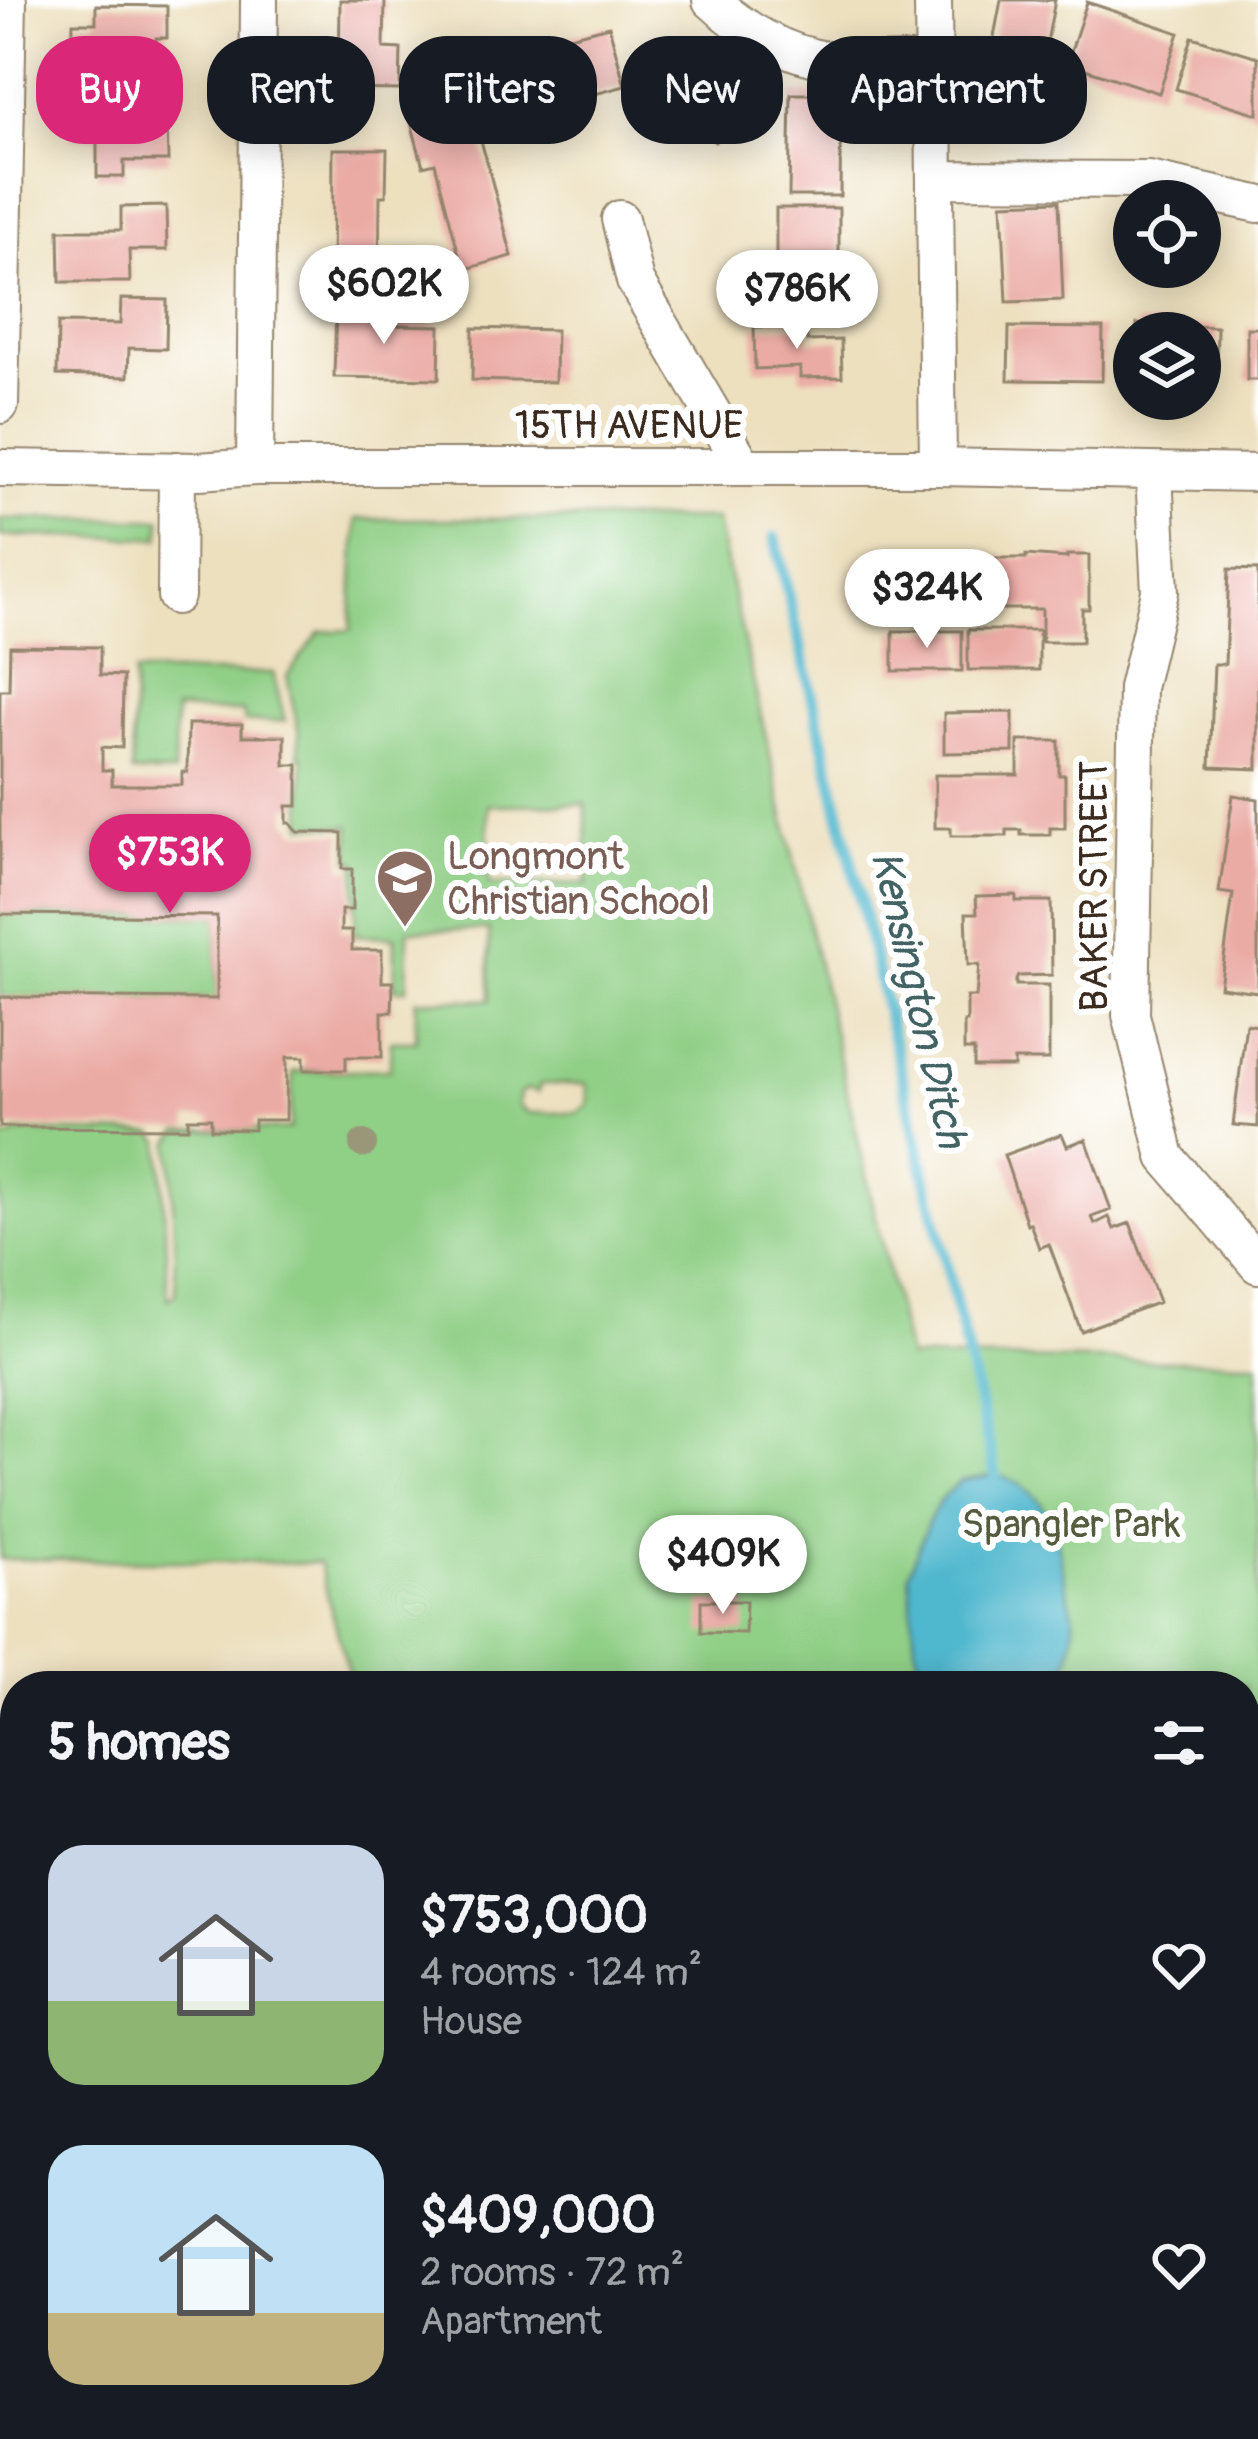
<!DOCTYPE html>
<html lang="en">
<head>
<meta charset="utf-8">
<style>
  :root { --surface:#171b24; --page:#20242c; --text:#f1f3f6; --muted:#9ea1a6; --accent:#db2777 }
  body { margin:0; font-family:Pangolin,sans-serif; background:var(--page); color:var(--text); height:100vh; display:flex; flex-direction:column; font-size:45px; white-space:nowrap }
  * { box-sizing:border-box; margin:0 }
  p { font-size:39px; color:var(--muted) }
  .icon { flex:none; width:66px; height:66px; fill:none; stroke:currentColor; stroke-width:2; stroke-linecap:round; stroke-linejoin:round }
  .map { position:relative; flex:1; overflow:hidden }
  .sheet { position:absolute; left:0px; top:1671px; width:1260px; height:768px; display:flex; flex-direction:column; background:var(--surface); border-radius:48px 48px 0 0; box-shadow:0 6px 30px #0003 }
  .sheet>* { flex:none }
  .guide { position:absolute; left:36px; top:36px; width:1188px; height:108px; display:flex; gap:24px }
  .buttons { position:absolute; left:1113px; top:180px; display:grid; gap:24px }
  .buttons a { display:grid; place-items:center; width:108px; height:108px; border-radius:50%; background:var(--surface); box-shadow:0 6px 30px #0003; font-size:60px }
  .price { position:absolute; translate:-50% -102px; padding:0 27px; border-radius:42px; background:#fff; color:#222; font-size:39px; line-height:78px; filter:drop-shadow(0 3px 6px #0008) }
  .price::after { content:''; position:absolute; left:50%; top:72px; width:36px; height:27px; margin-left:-18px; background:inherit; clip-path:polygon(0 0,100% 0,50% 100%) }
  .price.selected { background:var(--accent); color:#fff }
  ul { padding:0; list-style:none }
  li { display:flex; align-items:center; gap:36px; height:300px; padding:0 48px }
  li span { display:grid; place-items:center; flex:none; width:336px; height:240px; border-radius:36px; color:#555 }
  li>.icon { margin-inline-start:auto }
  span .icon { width:144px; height:144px; fill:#fffc; stroke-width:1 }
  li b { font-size:51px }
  h2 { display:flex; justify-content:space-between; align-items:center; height:144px; padding:0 48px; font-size:51px }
  .pill { padding:0 42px; border-radius:48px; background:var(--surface); box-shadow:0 6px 30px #0003; font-size:42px; line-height:108px }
  .pill.selected { background:var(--accent); color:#fff }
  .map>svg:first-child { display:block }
</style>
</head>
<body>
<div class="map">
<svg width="1258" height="2439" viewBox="0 0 1258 2439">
  <rect width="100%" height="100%" fill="#fff"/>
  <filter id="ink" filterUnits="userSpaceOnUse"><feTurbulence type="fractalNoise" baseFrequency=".00833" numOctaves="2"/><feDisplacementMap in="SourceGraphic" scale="24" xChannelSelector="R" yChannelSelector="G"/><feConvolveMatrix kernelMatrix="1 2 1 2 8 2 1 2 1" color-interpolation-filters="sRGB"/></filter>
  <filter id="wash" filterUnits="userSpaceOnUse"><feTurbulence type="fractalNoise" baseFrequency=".004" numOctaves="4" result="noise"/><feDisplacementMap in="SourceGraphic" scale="48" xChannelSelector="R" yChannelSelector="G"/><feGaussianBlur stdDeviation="2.7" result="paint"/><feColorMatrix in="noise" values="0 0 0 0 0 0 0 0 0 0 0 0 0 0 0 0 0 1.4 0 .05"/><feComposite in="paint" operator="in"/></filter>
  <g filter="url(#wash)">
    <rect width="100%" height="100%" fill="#ede0bf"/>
    <path fill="#90cf86" stroke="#667c52" stroke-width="3" fill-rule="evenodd" d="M0,519h161l-1,19 -160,-2z
      M356,519h360l192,839 350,4v730h-13v-406h-893l-33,-123 -319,-4v-421h10l7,-6 137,1 7,8 7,158 8,-5 -5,-152 8,-11 111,-2 3,-57 97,-3 1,-28h25v-41h74l-1,-70h-81l-1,59h-12v-52l-40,-2 2,-74 -7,-1v-34l-47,-1v-68l-4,-1v-22l-12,-58 33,-44 31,-2zM586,804l1,80h-98l-1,-79zM540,1084h47l2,20 -11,9h-49l-6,-3 -5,-6 2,-11 8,-4 10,3z
      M134,673h139l12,48 -40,1 -2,-10 -68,-2 -1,63h-42z
      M0,914l217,2v83l-217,-2z
      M0,1903l15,11v136l-15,11z
      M407,2424h458l-6,15h-452z"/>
    <path fill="#50b7ce" stroke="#467076" stroke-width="3" d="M996,1475c56,14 60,61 70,110 3,16 10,30 8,46 -1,19 -7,38 -14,55h-128l-12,-22 -5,-17 -6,-74 20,-53 13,-22 19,-17z"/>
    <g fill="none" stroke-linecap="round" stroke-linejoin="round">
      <path stroke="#50b7ce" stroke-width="12" d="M775,538l221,937
        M748,2439l5,-15"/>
    </g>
    <g id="blocks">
      <path fill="#ebaba5" d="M340,0h45l-1,48 17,1 -1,41 -61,-1z
        M1001,0h54l-20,105 -52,-10z
        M1087,2l92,31 -20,60 -92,-30z
        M96,5l71,1v32h-11l-1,35 -83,-1 1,-49h23z
        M609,26l16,60 -64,17 -16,-61z
        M1192,37l66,20v57l-82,-25z
        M674,51l71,46 -30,45 -71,-46z
        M158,90v33l9,-1 1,39h-44v16h-27v-39h-26v-47z
        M791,94h50l-1,102h-51z
        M471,103l41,153 -49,14 -28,-107 -12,3 -13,-47z
        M333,149h54l-1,47h-6l-1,95h-47z
        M1059,201l4,99 -56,2 -5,-99z
        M166,206l1,44h-38l1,32h-70l-1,-52h62v-23z
        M776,208h63v92h-63z
        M121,299l46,1 -1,49 -37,-1 -1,29 -71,-2 1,-52 62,1z
        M336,307l53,1v17l51,1 -1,53 -105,-2z
        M1137,324l80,3 -1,54h-16v-48h-64z
        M807,326v15l34,-1 1,37 -42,1v-11l-45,2 -1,-42z
        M1009,327l94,1 -1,53 -94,-1z
        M473,328l83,2 -1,52 -83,-2z
        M1247,328h11v52h-11z
        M937,554v4h19l1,-3h24v3h45v-3l41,3v-3h22v54h-7v33h-40v-33h-168v-54l43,3v-3z
        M1229,569l29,1v199l-48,-2 4,-103h11z
        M968,630h71v40h-71z
        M893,631h69v40h-69z
        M10,646l90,1v28l23,1 -1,72 -20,-1v23h10v15h70v-13h5l1,-48h54v12h43v29h13v41h-11v17h3l8,9 44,1v36h10v41h-11v21h11v19h30v32h11l-1,30h-10v45h-36v13h-42v-13h-17l-1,63h-32v10l-43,-1v-11h-23v10l-188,-1v-130l217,2v-83l-217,-2v-224h9z
        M1013,712v40l-69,1v-40z
        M1018,741h41v34h6v53h-15v7h-29v-5h-14v6h-56v-8h-16v-53h83z
        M1233,795l25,4v193l-38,-5 13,-93 -14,-2z
        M1016,895v6h35l1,74 -34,1 -2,4v5h33v75h-35v7h-40v-17h-10v-28h3v-25h9l3,-32h-11l-2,-52h11l-1,-17z
        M1246,1024l12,2v101l-25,-2z
        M1062,1134l5,12 19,-7 25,71 -19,7 3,7 14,-7 5,12 16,-6 29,79 -78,29 -32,-87 -10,4 -9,-25 -3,1 -23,-69z
        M701,1601h45l-1,32 -44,-1z
        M285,1675v11h-36v-10z
        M0,1724h15v96h-15z
        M0,2287l15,1v58h-15z
        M0,2364h15v63h-15z"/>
    </g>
  </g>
  <g filter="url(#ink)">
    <use href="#blocks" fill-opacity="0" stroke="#94856e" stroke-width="3"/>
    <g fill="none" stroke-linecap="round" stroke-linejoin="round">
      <g stroke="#94856e" stroke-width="40">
        <path id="minor" d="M711,0c31,29 73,54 117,60 34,5 71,1 105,2
          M933,0l5,467
          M935,179l214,1 109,24
          M620,219l15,62 109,186
          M0,405l8,-405
          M255,467l4,-467
          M0,468l199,3 56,-4h683l320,6
          M1154,473l6,119 -23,96 -6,327 35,142 92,108
          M176,596l1,-126
          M188,2439v-15"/>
      </g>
      <use href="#minor" stroke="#fff" stroke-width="36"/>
    </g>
    <circle fill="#999778" cx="363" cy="1144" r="14"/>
  </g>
  <defs>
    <g id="school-pin" transform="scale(3)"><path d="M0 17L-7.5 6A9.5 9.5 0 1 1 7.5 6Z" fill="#8d6e63" stroke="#fff"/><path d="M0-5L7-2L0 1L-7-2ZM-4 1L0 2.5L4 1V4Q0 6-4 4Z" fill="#fff"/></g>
  </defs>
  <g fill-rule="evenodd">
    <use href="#school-pin" x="405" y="878"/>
  </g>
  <g text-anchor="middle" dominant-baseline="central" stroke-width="12" stroke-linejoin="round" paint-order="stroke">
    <g font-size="39" fill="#3b2a1e" stroke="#fff">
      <text x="629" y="425">15TH AVENUE</text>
      <text transform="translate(1094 886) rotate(-90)">BAKER STREET</text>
    </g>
    <g font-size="39" fill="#785e54" stroke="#fff" text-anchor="start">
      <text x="447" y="856">Longmont<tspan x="447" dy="45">Christian School</tspan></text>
    </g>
    <g font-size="39" fill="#545c3d" stroke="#fff">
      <text x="1071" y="1524">Spangler Park</text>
    </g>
    <g font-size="42" font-style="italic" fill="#436264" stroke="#fff">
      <text transform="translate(918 999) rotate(77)">Kensington Ditch</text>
    </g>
  </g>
</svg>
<div class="buttons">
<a><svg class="icon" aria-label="locate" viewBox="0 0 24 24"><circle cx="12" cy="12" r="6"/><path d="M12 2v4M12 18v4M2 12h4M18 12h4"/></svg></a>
<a><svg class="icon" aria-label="layers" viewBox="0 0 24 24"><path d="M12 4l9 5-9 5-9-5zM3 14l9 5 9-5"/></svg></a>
</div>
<b class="price" style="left:384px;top:347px">$602K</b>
<b class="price" style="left:797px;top:352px">$786K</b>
<b class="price" style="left:927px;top:651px">$324K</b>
<b class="price selected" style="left:170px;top:916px">$753K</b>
<b class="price" style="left:723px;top:1617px">$409K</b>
<div class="guide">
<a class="pill selected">Buy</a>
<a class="pill">Rent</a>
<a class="pill">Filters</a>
<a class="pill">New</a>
<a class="pill">Apartment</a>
</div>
<section class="sheet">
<h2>5 homes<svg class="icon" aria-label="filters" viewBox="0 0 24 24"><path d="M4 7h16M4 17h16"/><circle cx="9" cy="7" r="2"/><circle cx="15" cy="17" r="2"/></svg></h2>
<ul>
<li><span style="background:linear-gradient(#c9d6e8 65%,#8fb573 0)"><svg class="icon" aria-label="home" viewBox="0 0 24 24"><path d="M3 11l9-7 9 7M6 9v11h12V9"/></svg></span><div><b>$753,000</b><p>4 rooms · 124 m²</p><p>House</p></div><svg class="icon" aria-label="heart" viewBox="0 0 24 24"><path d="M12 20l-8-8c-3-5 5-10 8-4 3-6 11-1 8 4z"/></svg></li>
<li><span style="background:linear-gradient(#bfe0f5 70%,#c2b280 0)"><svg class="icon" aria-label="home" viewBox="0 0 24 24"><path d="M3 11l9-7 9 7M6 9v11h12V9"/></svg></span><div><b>$409,000</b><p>2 rooms · 72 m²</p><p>Apartment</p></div><svg class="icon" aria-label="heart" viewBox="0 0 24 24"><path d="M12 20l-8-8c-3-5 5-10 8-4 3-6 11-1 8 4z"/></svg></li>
</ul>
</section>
</div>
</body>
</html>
